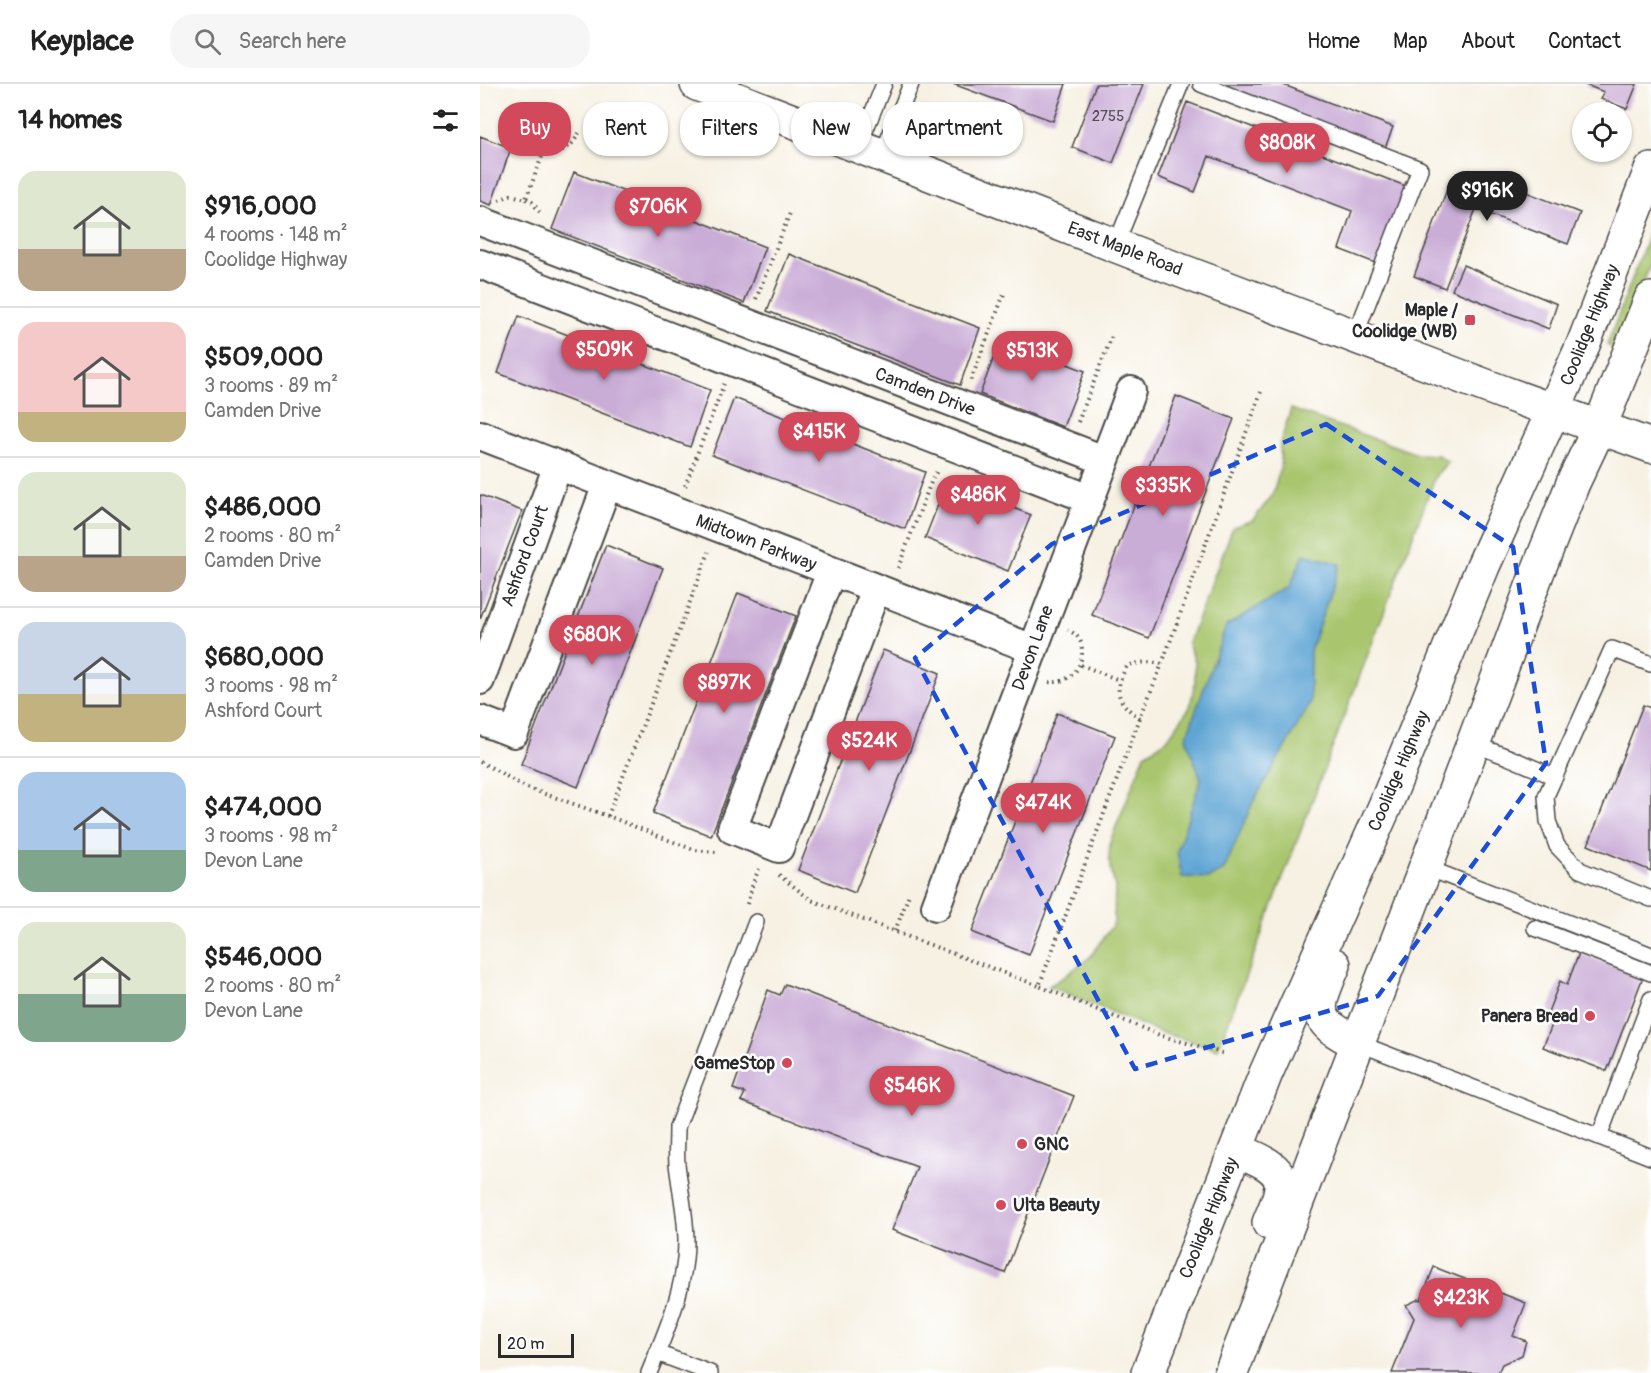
<!DOCTYPE html>
<html lang="en">
<head>
<meta charset="utf-8">
<style>
  :root { --surface:#fff; --page:#f6f6f6; --text:#222; --muted:#767676; --line:#e0e0e0; --accent:#d1495b }
  body { margin:0; font-family:Pangolin,sans-serif; background:var(--page); color:var(--text); height:100vh; display:flex; flex-direction:column; font-size:22px; white-space:nowrap }
  * { box-sizing:border-box; margin:0 }
  p { font-size:20px; color:var(--muted) }
  .icon { flex:none; width:33px; height:33px; fill:none; stroke:currentColor; stroke-width:2; stroke-linecap:round; stroke-linejoin:round }
  .map { position:relative; flex:1; overflow:hidden }
  .details { display:flex; flex-direction:column; background:var(--surface); width:480px }
  .details>* { flex:none }
  .top-card { position:absolute; left:18px; top:18px; width:570px; height:54px; display:flex; gap:12px }
  .buttons { position:absolute; left:1092px; top:18px; display:grid; gap:12px }
  .buttons a { display:grid; place-items:center; width:60px; height:60px; border-radius:50%; background:var(--surface); box-shadow:0 2px 4px #0004; font-size:30px }
  .scale { position:absolute; left:18px; bottom:15px; width:76px; box-sizing:border-box; padding-left:6px; border:3px solid #2b2b2b; border-top:0; font-size:16px; line-height:21px; white-space:nowrap; color:#2b2b2b; -webkit-text-stroke:4px #fff; paint-order:stroke }
  .price { position:absolute; translate:-50% -51px; padding:0 14px; border-radius:21px; background:var(--accent); color:#fff; font-size:20px; line-height:39px; filter:drop-shadow(0 2px 3px #0008) }
  .price::after { content:''; position:absolute; left:50%; top:36px; width:18px; height:14px; margin-left:-9px; background:inherit; clip-path:polygon(0 0,100% 0,50% 100%) }
  .price.active { background:#222; color:#fff }
  ul { padding:0; list-style:none }
  li { display:flex; align-items:center; gap:18px; height:150px; padding:0 18px }
  li+li { border-top:2px solid var(--line) }
  li span { display:grid; place-items:center; flex:none; width:168px; height:120px; border-radius:18px; color:#555 }
  li>.icon { margin-inline-start:auto }
  span .icon { width:72px; height:72px; fill:#fffc; stroke-width:1 }
  li b { font-size:26px }
  h2 { display:flex; justify-content:space-between; align-items:center; height:72px; padding:0 18px; font-size:26px }
  .pill { padding:0 21px; border-radius:24px; background:var(--surface); box-shadow:0 2px 4px #0004; font-size:21px; line-height:54px }
  .pill.active { background:var(--accent); color:#fff }
  header { display:flex; align-items:center; gap:36px; box-sizing:border-box; height:84px; padding:0 30px; background:var(--surface); border-bottom:2px solid var(--line) }
  header strong { font-size:28px }
  nav { display:flex; gap:33px; margin-inline-start:auto; font-size:21px }
  .search { width:420px; height:54px; background:var(--page); display:flex; align-items:center; gap:15px; box-sizing:border-box; padding:0 21px; border-radius:24px; color:var(--muted); font-size:22px }
  main { display:flex; flex:1; min-height:0 }
  .map>svg:first-child { display:block }
</style>
</head>
<body>
<header>
<strong>Keyplace</strong>
<div class="search"><svg class="icon" aria-label="search" viewBox="0 0 24 24"><circle cx="10" cy="10" r="6"/><path d="M15 15l6 6"/></svg>Search here</div>
<nav><a>Home</a><a>Map</a><a>About</a><a>Contact</a></nav>
</header>
<main>
<section class="details">
<h2>14 homes<svg class="icon" aria-label="filters" viewBox="0 0 24 24"><path d="M4 7h16M4 17h16"/><circle cx="9" cy="7" r="2"/><circle cx="15" cy="17" r="2"/></svg></h2>
<ul>
<li><span style="background:linear-gradient(#dfe7d0 65%,#b9a48a 0)"><svg class="icon" aria-label="home" viewBox="0 0 24 24"><path d="M3 11l9-7 9 7M6 9v11h12V9"/></svg></span><div><b>$916,000</b><p>4 rooms · 148 m²</p><p>Coolidge Highway</p></div></li>
<li><span style="background:linear-gradient(#f6c9c9 75%,#c2b280 0)"><svg class="icon" aria-label="home" viewBox="0 0 24 24"><path d="M3 11l9-7 9 7M6 9v11h12V9"/></svg></span><div><b>$509,000</b><p>3 rooms · 89 m²</p><p>Camden Drive</p></div></li>
<li><span style="background:linear-gradient(#dfe7d0 70%,#b9a48a 0)"><svg class="icon" aria-label="home" viewBox="0 0 24 24"><path d="M3 11l9-7 9 7M6 9v11h12V9"/></svg></span><div><b>$486,000</b><p>2 rooms · 80 m²</p><p>Camden Drive</p></div></li>
<li><span style="background:linear-gradient(#c9d6e8 60%,#c2b280 0)"><svg class="icon" aria-label="home" viewBox="0 0 24 24"><path d="M3 11l9-7 9 7M6 9v11h12V9"/></svg></span><div><b>$680,000</b><p>3 rooms · 98 m²</p><p>Ashford Court</p></div></li>
<li><span style="background:linear-gradient(#a9c7e8 65%,#7fa58c 0)"><svg class="icon" aria-label="home" viewBox="0 0 24 24"><path d="M3 11l9-7 9 7M6 9v11h12V9"/></svg></span><div><b>$474,000</b><p>3 rooms · 98 m²</p><p>Devon Lane</p></div></li>
<li><span style="background:linear-gradient(#dfe7d0 60%,#7fa58c 0)"><svg class="icon" aria-label="home" viewBox="0 0 24 24"><path d="M3 11l9-7 9 7M6 9v11h12V9"/></svg></span><div><b>$546,000</b><p>2 rooms · 80 m²</p><p>Devon Lane</p></div></li>
</ul>
</section>
<div class="map">
<svg width="1171" height="1289" viewBox="0 0 1171 1289">
  <rect width="100%" height="100%" fill="#fff"/>
  <filter id="ink" filterUnits="userSpaceOnUse"><feTurbulence type="fractalNoise" baseFrequency=".0167" numOctaves="2"/><feDisplacementMap in="SourceGraphic" scale="12" xChannelSelector="R" yChannelSelector="G"/><feConvolveMatrix kernelMatrix="1 2 1 2 8 2 1 2 1" color-interpolation-filters="sRGB"/></filter>
  <filter id="wash" filterUnits="userSpaceOnUse"><feTurbulence type="fractalNoise" baseFrequency=".008" numOctaves="4" result="noise"/><feDisplacementMap in="SourceGraphic" scale="24" xChannelSelector="R" yChannelSelector="G"/><feGaussianBlur stdDeviation="1.35" result="paint"/><feColorMatrix in="noise" values="0 0 0 0 0 0 0 0 0 0 0 0 0 0 0 0 0 1.4 0 .05"/><feComposite in="paint" operator="in"/></filter>
  <g filter="url(#wash)">
    <rect width="100%" height="100%" fill="#f7f1e3"/>
    <path fill="#a9c66e" stroke="#6a784c" stroke-width="1.5" d="M1171,145v33l-33,88 -11,-5z
      M811,325l126,45 21,1 10,7 -12,13 -218,574 -59,-17 -110,-46 15,-9 27,-21 23,-33 1,-36 -6,-27 1,-18 35,-88 22,-14 23,-33 5,-24v-22l-7,-17 45,-117 20,-7 19,-24 9,-30 -1,-22z"/>
    <path fill="#5ea5d4" stroke="#446880" stroke-width="1.5" d="M824,470l36,10 -30,87v53l-57,98 -29,68 -15,8 -27,-1 -5,-26 24,-72 -15,-41 40,-112 63,-38z"/>
    <g id="blocks">
      <path fill="#caadd7" d="M473,0h113l-13,37z
        M616,0h48l-31,79 -41,-16z
        M740,0h61l112,43 -8,21z
        M1103,0h54l-10,25 -26,-10 3,-7z
        M707,18l221,85 -30,77 -39,-15 13,-38 -143,-55 -14,36 -37,-15z
        M0,52l31,12 -20,57 -11,-4z
        M94,88l191,75 -21,56 -192,-74z
        M1005,92l95,37 -12,31 -92,-35 -31,79 -31,-12 37,-97 28,10z
        M309,170l191,74 -20,57 -193,-74z
        M983,181l94,39 -8,25 -97,-39z
        M39,232l191,74 -20,57 -192,-74z
        M521,254l84,33 -22,56 -83,-33z
        M696,312l58,23 -85,219 -57,-23z
        M254,314l191,74 -20,57 -193,-74z
        M467,398l84,33 -23,56 -83,-33z
        M0,411l42,16 -42,108z
        M126,461l57,23 -85,219 -57,-23z
        M258,509l58,23 -85,220 -58,-23z
        M403,566l57,23 -85,220 -57,-23z
        M1163,621l8,3v163l-63,-26z
        M577,629l58,23 -86,219 -57,-23z
        M1099,869l64,24 -36,94 -64,-24 13,-32 -8,-3 12,-31 7,4z
        M305,900l289,112 -69,177 -113,-43 25,-63 -176,-66 4,-8 -12,-4 35,-99 12,5z
        M954,1183l92,36 -13,33 13,5 -4,14 -20,9 -4,9h-106l22,-55 -8,-13 13,-6 2,1z"/>
    </g>
  </g>
  <g filter="url(#ink)">
    <use href="#blocks" fill-opacity="0" stroke="#4a4947" stroke-width="1.5"/>
    <g fill="none" stroke-linecap="round" stroke-linejoin="round">
      <g stroke="#4a4947" stroke-width="18">
        <path id="lane" d="M721,0l219,85 -65,167
          M379,62l25,-62
          M402,71l29,-71
          M636,160l65,-160
          M1171,580l-39,-15 -66,147 2,25 9,25 23,24 71,29
          M993,660l35,13 47,20
          M945,783l226,88
          M1055,844l116,45
          M878,959l293,114
          M1119,1053l52,-138
          M177,1269l53,20
          M169,1289c17,-42 37,-85 37,-132 0,-26 -6,-51 -9,-77 -1,-12 0,-25 0,-37l79,-205"/>
      </g>
      <g stroke="#4a4947" stroke-width="32">
        <path id="street" d="M0,137l624,239
          M0,180l610,235
          M0,351l553,214
          M351,488l-99,257 47,19 97,-259
          M0,596l78,-215
          M0,636l34,13 93,-248
          M456,822l195,-515"/>
      </g>
      <g stroke="#4a4947" stroke-width="36">
        <path id="secondary" d="M217,0l469,181 336,127 149,54
          M854,881c-19,45 -24,55 24,78
          M756,1066c15,6 46,16 45,36 0,12 -8,26 -12,37
          M668,1289l118,-300 119,-267 98,-240 100,-221 68,-175
          M751,1289l242,-629 65,-173 35,-88 27,-57 51,-127"/>
      </g>
      <path stroke="#4a4947" stroke-width="4" stroke-dasharray="1.5 4.5" stroke-linecap="butt" d="M64,67c18,4 27,-3 35,-18
        M46,115l6,3 10,13
        M19,116l12,-5 15,4 18,-48c-18,-9 -18,-18 -14,-37
        M276,215l34,-86
        M491,296l33,-86
        M598,338l34,-86
        M205,402l39,-102
        M418,484l35,-91 5,-7
        M601,581l38,15
        M569,598c18,2 32,-11 33,-29 0,-4 0,-10 -3,-14 -2,-4 -7,-7 -11,-9
        M660,634c-24,-16 -27,-27 -13,-52 13,-4 22,-5 35,-2
        M0,678l12,6 33,19 83,29 86,34 22,2
        M128,732l101,-264
        M299,791l32,25 228,86
        M267,820l6,-21 6,-14
        M415,847l15,-39
        M742,969l-60,-17 -123,-50 101,-268 22,-54 99,-272"/>
      <use href="#lane" stroke="#fff" stroke-width="15"/>
      <use href="#street" stroke="#fff" stroke-width="28"/>
      <use href="#secondary" stroke="#fff" stroke-width="33"/>
    </g>
  </g>
  <path fill="none" stroke="#1d4ed8" stroke-width="4.5" stroke-dasharray="12 8" stroke-linejoin="round" d="M846,340l187,123 33,216 -168,233 -243,73 -220,-411 137,-114z"/>
  <g fill="#d1495b" stroke="#fff" stroke-width="2">
    <rect x="984" y="230" width="12" height="12" rx="3"/>
    <circle cx="1110" cy="932" r="6"/>
    <circle cx="307" cy="979" r="6"/>
    <circle cx="542" cy="1060" r="6"/>
    <circle cx="521" cy="1121" r="6"/>
  </g>
  <g text-anchor="middle" dominant-baseline="central" stroke-width="5" stroke-linejoin="round" paint-order="stroke">
    <g font-size="15" fill="#534c56">
      <text x="628" y="32">2755</text>
    </g>
    <g font-size="18" fill="#2b2b2b" stroke="#fff">
      <text transform="translate(645 165) rotate(21)">East Maple Road</text>
      <text transform="translate(1110 241) rotate(-68)">Coolidge Highway</text>
      <text transform="translate(445 308) rotate(21)">Camden Drive</text>
      <text transform="translate(276 459) rotate(21)">Midtown Parkway</text>
      <text transform="translate(45 472) rotate(-70)">Ashford Court</text>
      <text transform="translate(553 564) rotate(-70)">Devon Lane</text>
      <text transform="translate(919 687) rotate(-67)">Coolidge Highway</text>
      <text transform="translate(729 1134) rotate(-68)">Coolidge Highway</text>
    </g>
    <g font-size="18" font-weight="bold" fill="#2b2b2b" stroke="#fff" text-anchor="end">
      <text x="978" y="226">Maple /<tspan x="978" dy="21">Coolidge (WB)</tspan></text>
      <text x="1098" y="932">Panera Bread</text>
      <text x="295" y="979">GameStop</text>
      <text x="554" y="1060" text-anchor="start">GNC</text>
      <text x="533" y="1121" text-anchor="start">Ulta Beauty</text>
    </g>
  </g>
</svg>
<div class="buttons">
<a><svg class="icon" aria-label="locate" viewBox="0 0 24 24"><circle cx="12" cy="12" r="6"/><path d="M12 2v4M12 18v4M2 12h4M18 12h4"/></svg></a>
</div>
<div class="scale">20 m</div>
<b class="price" style="left:807px;top:90px">$808K</b>
<b class="price active" style="left:1007px;top:138px">$916K</b>
<b class="price" style="left:178px;top:154px">$706K</b>
<b class="price" style="left:124px;top:297px">$509K</b>
<b class="price" style="left:552px;top:298px">$513K</b>
<b class="price" style="left:339px;top:379px">$415K</b>
<b class="price" style="left:683px;top:433px">$335K</b>
<b class="price" style="left:498px;top:442px">$486K</b>
<b class="price" style="left:112px;top:582px">$680K</b>
<b class="price" style="left:244px;top:630px">$897K</b>
<b class="price" style="left:389px;top:688px">$524K</b>
<b class="price" style="left:563px;top:750px">$474K</b>
<b class="price" style="left:432px;top:1033px">$546K</b>
<b class="price" style="left:981px;top:1245px">$423K</b>
<div class="top-card">
<a class="pill active">Buy</a>
<a class="pill">Rent</a>
<a class="pill">Filters</a>
<a class="pill">New</a>
<a class="pill">Apartment</a>
</div>
</div>
</main>
</body>
</html>
